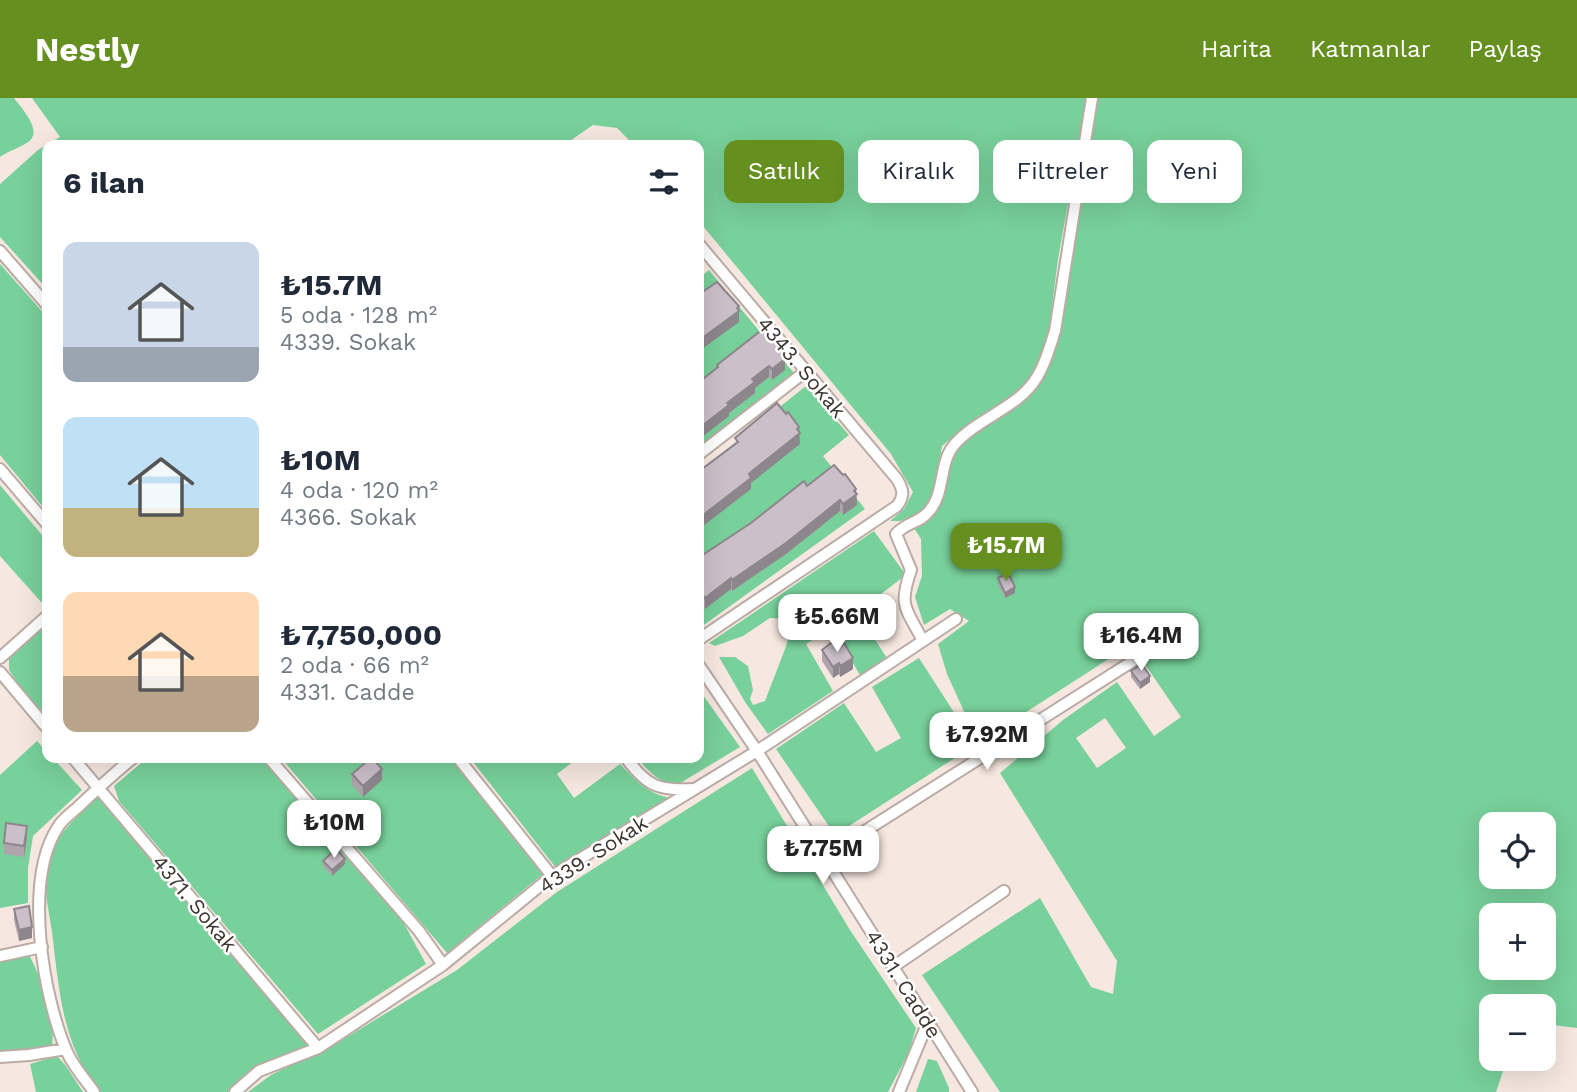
<!DOCTYPE html>
<html lang="tr">
<head>
<meta charset="utf-8">
<style>
  :root { --surface:#fff; --page:#f2f2f3; --text:#1f2937; --muted:#747a83; --accent:#658f1f }
  body { margin:0; font-family:"Work Sans",sans-serif; background:var(--page); color:var(--text); height:100vh; display:flex; flex-direction:column; font-size:26px; white-space:nowrap }
  * { box-sizing:border-box; margin:0 }
  p { font-size:23px; color:var(--muted) }
  .icon { flex:none; width:38px; height:38px; fill:none; stroke:currentColor; stroke-width:2; stroke-linecap:round; stroke-linejoin:round }
  .map { position:relative; flex:1; overflow:hidden }
  .drawer { position:absolute; left:42px; top:42px; width:662px; height:623px; display:flex; flex-direction:column; background:var(--surface); border-radius:14px; box-shadow:0 7px 28px #0002 }
  .drawer>* { flex:none }
  .guide { position:absolute; left:724px; top:42px; width:665px; height:63px; display:flex; gap:14px }
  .fabs { position:absolute; left:1479px; top:714px; display:grid; gap:14px }
  .fabs a { display:grid; place-items:center; width:77px; height:77px; border-radius:14px; background:var(--surface); box-shadow:0 7px 28px #0002; font-size:35px }
  .price { position:absolute; translate:-50% -60px; padding:0 16px; border-radius:14px; background:#fff; color:#222; font-size:23px; line-height:46px; filter:drop-shadow(0 2px 4px #0008) }
  .price::after { content:''; position:absolute; left:50%; top:42px; width:21px; height:16px; margin-left:-10px; background:inherit; clip-path:polygon(0 0,100% 0,50% 100%) }
  .price.selected { background:var(--accent); color:#fff }
  ul { padding:0; list-style:none }
  li { display:flex; align-items:center; gap:21px; height:175px; padding:0 21px }
  li span { display:grid; place-items:center; flex:none; width:196px; height:140px; border-radius:14px; color:#555 }
  li>.icon { margin-inline-start:auto }
  span .icon { width:84px; height:84px; fill:#fffc; stroke-width:1 }
  li b { font-size:30px }
  h2 { display:flex; justify-content:space-between; align-items:center; height:84px; padding:0 21px; font-size:30px }
  .chip { padding:0 24px; border-radius:14px; background:var(--surface); box-shadow:0 7px 28px #0002; font-size:24px; line-height:63px }
  .chip.selected { background:var(--accent); color:#fff }
  header { display:flex; align-items:center; gap:42px; box-sizing:border-box; height:98px; padding:0 35px; background:var(--accent); color:#fff }
  header strong { font-size:33px }
  nav { display:flex; gap:38px; margin-inline-start:auto; font-size:24px }
  .map>svg:first-child { display:block }
</style>
</head>
<body>
<header>
<strong>Nestly</strong>
<nav><a>Harita</a><a>Katmanlar</a><a>Paylaş</a></nav>
</header>
<div class="map">
<svg width="1577" height="994" viewBox="0 0 1577 994">
  <rect width="100%" height="100%" fill="#f6e8e0"/>
  <path fill="#78d09a" fill-rule="evenodd" d="M0,0h14c9,12 32,36 11,46 -8,5 -17,7 -25,13z
    M32,0h1055l-29,161 -9,71 -8,31 -12,21 -18,17 -56,36 -13,11 -6,36 -12,30 -24,9h-10l14,-12 9,-17 -22,-38 -193,-234v-75h-64l-17,-17 -24,-3 -29,20h-517v144l-47,-52v-53l38,-34 22,-13z
    M1095,0h482v930l-33,-4v-18h-53v53h9l5,6 -9,27h-496l-78,-117 118,-77 51,89 22,7 4,-33 -117,-188 63,-53 54,-38 37,54 27,-19 -37,-54 8,-10 -6,-18 -311,200 -59,-86 68,-46 32,49 25,-14 -29,-51 47,-29 38,59 15,12 -25,-55 -9,-30 31,-23 -19,-12 -26,16 -9,-28 7,-21 -1,-37 -7,-11c6,-3 15,-7 19,-12 16,-20 11,-56 33,-79 14,-13 36,-19 52,-30 18,-13 31,-43 40,-63zM1105,620l21,30 -29,20 -21,-30zM1491,726h53v53h-53zM1491,817h53v53h-53z
    M0,166l47,53v195l-47,-57z
    M709,172l85,103 -96,75v-169z
    M806,288l43,49 -26,21 42,53 -164,118 -3,-4v-151z
    M0,387l47,56v58l-5,4 -42,-47z
    M874,433l32,44 -49,37 30,46 -27,17 -28,-47 -26,16 27,47 -65,43 -23,-32 -26,-45h16l13,9 5,24 -3,9 3,6 12,-4 20,-52 9,-30 -24,-1 -27,18 -28,10 -6,-3z
    M47,526v92l-25,-26 -13,-20v-13z
    M698,590l42,59 -63,38c-19,-2 -27,-13 -40,-27h61z
    M37,643l10,11v6h6l29,32 -49,46 -5,32v35l-28,5v-133z
    M147,660h117l137,160 25,46 -108,70 -199,-233 -5,-15z
    M281,660h169l21,24 72,92 -96,79z
    M470,660h108l-21,16 17,24 46,-34c16,16 27,30 51,34l-115,70z
    M752,670l98,162 66,98 -7,24 -21,40h-640l23,-17 71,-35 115,-70 100,-78z
    M99,698l209,249 -27,12 -46,29 -5,6h-129c-39,-44 -42,-104 -49,-160 -3,-22 -10,-47 -5,-69 7,-28 32,-48 52,-67z
    M29,857c12,21 27,66 23,90l-18,7 -34,1v-91z
    M57,958l9,10 17,26h-47l-6,-28z
    M928,961l9,2 12,27v4h-33z"/>
  <g fill="none" stroke-linecap="round" stroke-linejoin="round">
    <g stroke="#baaca5" stroke-width="14">
      <path id="street" d="M698,145l199,236c6,10 8,17 0,27l-199,134
        M0,153l47,54
        M698,357l108,-84
        M0,371l47,55
        M923,543c-17,-33 -25,-34 -12,-71l-15,-36c10,-12 25,-11 34,-24 15,-18 9,-47 24,-65 23,-27 65,-37 83,-68 9,-14 13,-31 18,-46l37,-233
        M0,560l47,-42
        M698,566l59,87 215,341
        M0,574l47,56
        M73,660l245,290
        M269,660l150,173 24,34
        M458,660l94,118
        M626,660c21,28 32,33 67,31
        M824,759l309,-196
        M0,858l42,-9
        M893,869l111,-76
        M0,959l29,-2 37,-6
        M94,994c-9,-13 -21,-26 -27,-40 -24,-55 -44,-172 -9,-225 4,-7 12,-13 19,-19 18,-17 36,-34 56,-50
        M235,994l24,-21 59,-23 125,-83 109,-89 205,-125 199,-132
        M899,994l29,-70"/>
    </g>
    <use href="#street" stroke="#fff" stroke-width="10"/>
  </g>
  <path fill="#afa4ad" d="M771,242l14,13v17l-13,10 -3,-3 -14,11v5l-26,20v3l-31,24v-57l19,-15v-3z
    M843,377l13,14 1,16 -14,10 -3,-4 -54,43 -54,37 -1,-2 -26,20 -7,-9v-42l109,-72z
    M998,480l17,15 -10,5 -7,-14z
    M822,552l31,19 -13,8 -1,-3 -6,4 -11,-17z
    M1131,573l19,11 -10,7 -9,-12z
    M352,676l30,6 -19,17 -11,-12z
    M27,739l-3,20 -20,-3v-11z
    M323,763l22,3 -13,12 -9,-10z
    M14,811l18,29 -13,3 -5,-21z"/>
  <path fill="#8e868d" d="M739,208v16l-41,30v-11z
    M785,255v17l-13,10v-11z
    M769,268v11l-14,11v5l-26,20v3l-31,24v-11l29,-26 25,-24z
    M799,329l1,17 -49,39v6l-53,41v-11z
    M856,391l1,16 -14,10v-11z
    M840,402v11l-54,43 -54,37v-11z
    M731,480v11l-26,20v-11z
    M1015,489v6l-10,5v-5z
    M853,560v11l-13,8v-11z
    M839,565v11l-6,4v-11z
    M1150,578v6l-10,7v-6z
    M382,671v11l-19,17v-11z
    M27,728v11l-3,20v-11z
    M345,761v5l-13,12v-6z
    M32,829v11l-13,3v-11z"/>
  <path fill="#cbbfc9" stroke="#8e868d" stroke-width="2" d="M717,184l22,24 -2,2 2,3 -41,30v-46z
    M763,231l8,11 2,-2 12,15 -2,2 2,4 -13,10 -3,-3 -17,13 3,3 -28,21 2,2 -31,24v-46l20,-16 -1,-2z
    M777,305l9,11 2,-2 11,15 -2,2 3,4 -49,39 -2,2 2,4 -53,41v-47l40,-30 -3,-4z
    M834,367l9,10 2,-1 11,15 -2,2 3,3 -14,10 -3,-4 -54,43 -54,37 -1,-2 -26,20 -7,-9v-31l53,-35 53,-42 3,5z
    M1008,475l7,14 -10,6 -7,-15z
    M835,542l6,6 3,-3 9,15 -13,8 -1,-3 -6,4 -11,-17z
    M1142,566l8,12 -10,7 -9,-12z
    M371,660h1l10,11 -19,17 -11,-12z
    M6,725l21,3 -3,20 -20,-3z
    M336,751l9,10 -13,11 -9,-9z
    M29,808l3,21 -13,3 -5,-21z"/>
  <g text-anchor="middle" dominant-baseline="central" stroke-width="5" stroke-linejoin="round" paint-order="stroke">
    <g font-size="21" fill="#3c3633" stroke="#fff">
      <text transform="translate(802 269) rotate(50)">4343. Sokak</text>
      <text transform="translate(593 756) rotate(-33)">4339. Sokak</text>
      <text transform="translate(195 805) rotate(50)">4371. Sokak</text>
      <text transform="translate(904 886) rotate(58)">4331. Cadde</text>
    </g>
  </g>
</svg>
<div class="fabs">
<a><svg class="icon" aria-label="locate" viewBox="0 0 24 24"><circle cx="12" cy="12" r="6"/><path d="M12 2v4M12 18v4M2 12h4M18 12h4"/></svg></a>
<a>+</a>
<a>−</a>
</div>
<b class="price selected" style="left:1006px;top:485px">₺15.7M</b>
<b class="price" style="left:837px;top:556px">₺5.66M</b>
<b class="price" style="left:1141px;top:575px">₺16.4M</b>
<b class="price" style="left:987px;top:674px">₺7.92M</b>
<b class="price" style="left:334px;top:762px">₺10M</b>
<b class="price" style="left:823px;top:788px">₺7.75M</b>
<div class="guide">
<a class="chip selected">Satılık</a>
<a class="chip">Kiralık</a>
<a class="chip">Filtreler</a>
<a class="chip">Yeni</a>
</div>
<section class="drawer">
<h2>6 ilan<svg class="icon" aria-label="filters" viewBox="0 0 24 24"><path d="M4 7h16M4 17h16"/><circle cx="9" cy="7" r="2"/><circle cx="15" cy="17" r="2"/></svg></h2>
<ul>
<li><span style="background:linear-gradient(#c9d6e8 75%,#9aa5b1 0)"><svg class="icon" aria-label="home" viewBox="0 0 24 24"><path d="M3 11l9-7 9 7M6 9v11h12V9"/></svg></span><div><b>₺15.7M</b><p>5 oda · 128 m²</p><p>4339. Sokak</p></div></li>
<li><span style="background:linear-gradient(#bfe0f5 65%,#c2b280 0)"><svg class="icon" aria-label="home" viewBox="0 0 24 24"><path d="M3 11l9-7 9 7M6 9v11h12V9"/></svg></span><div><b>₺10M</b><p>4 oda · 120 m²</p><p>4366. Sokak</p></div></li>
<li><span style="background:linear-gradient(#ffd9b3 60%,#b9a48a 0)"><svg class="icon" aria-label="home" viewBox="0 0 24 24"><path d="M3 11l9-7 9 7M6 9v11h12V9"/></svg></span><div><b>₺7,750,000</b><p>2 oda · 66 m²</p><p>4331. Cadde</p></div></li>
</ul>
</section>
</div>
</body>
</html>
